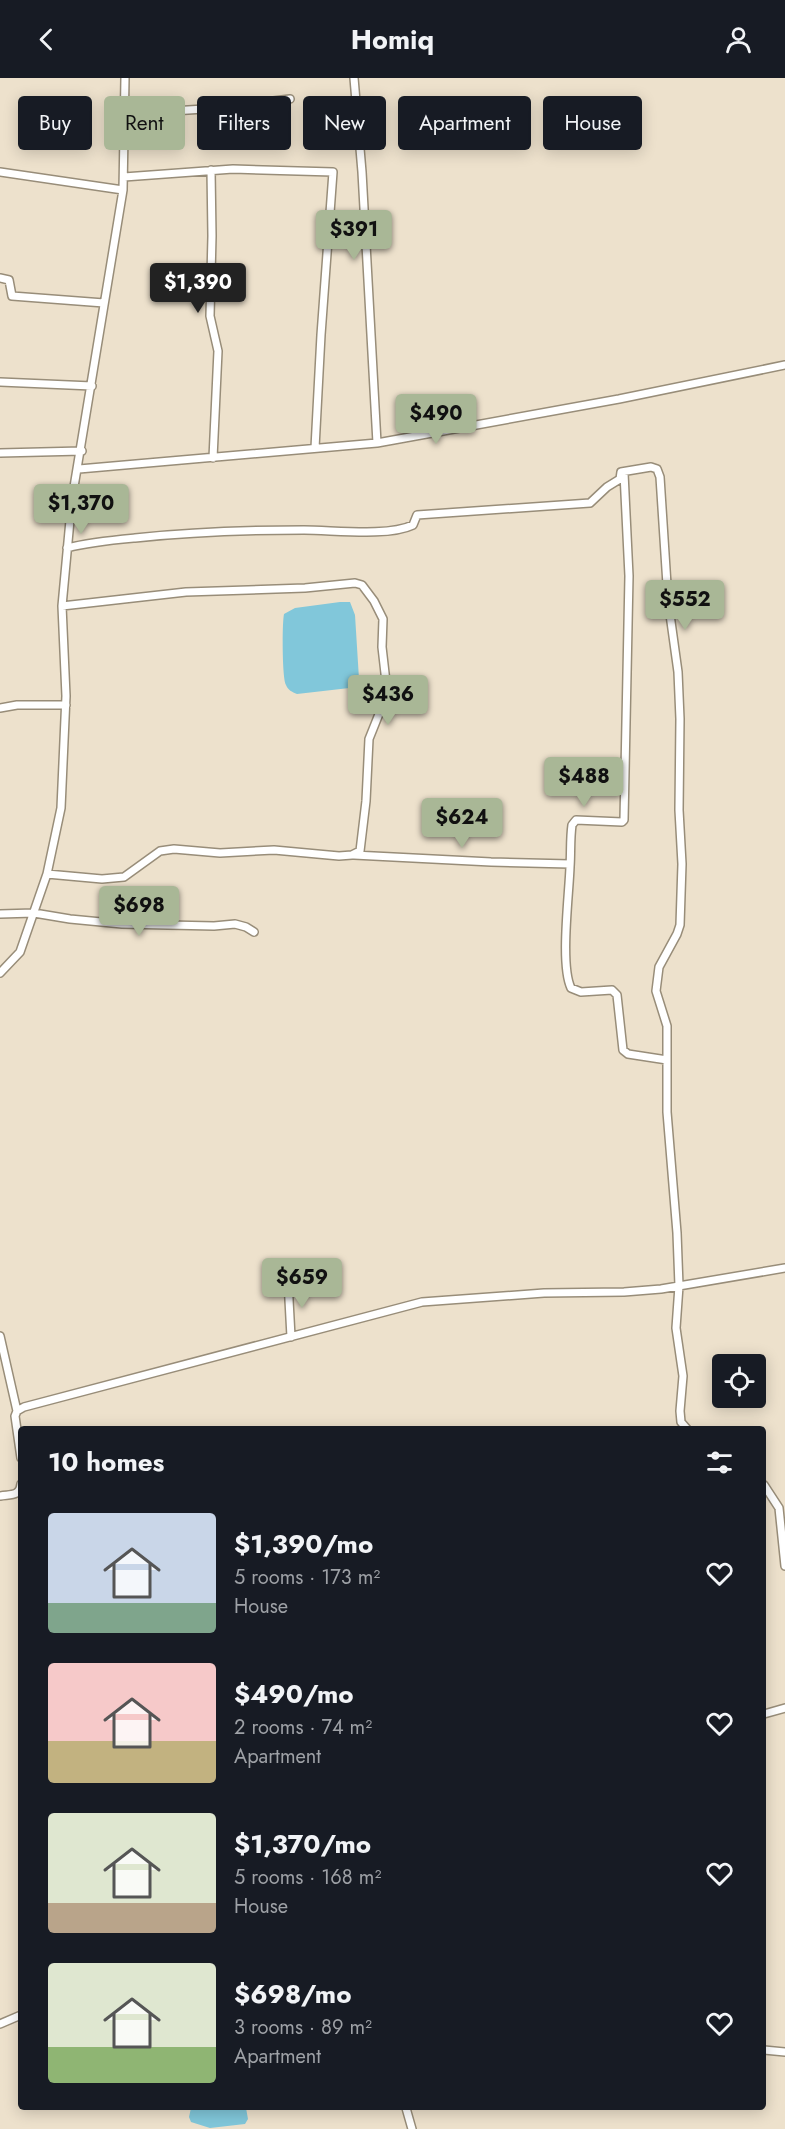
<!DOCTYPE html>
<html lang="en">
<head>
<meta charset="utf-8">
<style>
  :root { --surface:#171b24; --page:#242831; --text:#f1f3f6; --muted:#9ea1a6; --accent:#a9b796 }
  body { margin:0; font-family:Jost,sans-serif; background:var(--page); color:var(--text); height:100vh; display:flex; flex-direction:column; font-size:22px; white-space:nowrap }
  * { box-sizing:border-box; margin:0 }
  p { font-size:20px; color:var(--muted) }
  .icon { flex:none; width:33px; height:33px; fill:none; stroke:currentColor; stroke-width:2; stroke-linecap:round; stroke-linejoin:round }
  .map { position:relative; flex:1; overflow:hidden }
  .sheet { position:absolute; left:18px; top:1348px; width:748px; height:684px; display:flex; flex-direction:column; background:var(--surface); border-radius:6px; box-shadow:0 3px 15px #0003 }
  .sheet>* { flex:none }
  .banner { position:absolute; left:18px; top:18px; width:750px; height:54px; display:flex; gap:12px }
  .fabs { position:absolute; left:712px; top:1276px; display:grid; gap:12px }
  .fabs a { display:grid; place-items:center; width:54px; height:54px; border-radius:6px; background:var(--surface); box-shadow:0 3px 15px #0003; font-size:30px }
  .price { position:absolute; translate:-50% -51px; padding:0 14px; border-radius:6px; background:var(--accent); color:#111; font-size:20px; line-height:39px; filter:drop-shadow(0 2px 3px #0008) }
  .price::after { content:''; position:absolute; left:50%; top:36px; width:18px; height:14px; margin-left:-9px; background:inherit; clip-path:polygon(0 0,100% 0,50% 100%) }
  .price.current { background:#222; color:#fff }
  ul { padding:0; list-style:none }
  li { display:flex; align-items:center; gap:18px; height:150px; padding:0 30px }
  li span { display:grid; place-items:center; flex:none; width:168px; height:120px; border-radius:6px; color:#555 }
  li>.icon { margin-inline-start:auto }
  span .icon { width:72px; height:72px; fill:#fffc; stroke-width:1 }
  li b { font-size:26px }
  h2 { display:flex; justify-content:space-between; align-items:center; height:72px; padding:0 30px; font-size:26px }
  .pill { padding:0 21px; border-radius:6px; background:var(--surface); box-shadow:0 3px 15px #0003; font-size:21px; line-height:54px }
  .pill.current { background:var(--accent); color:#111 }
  header { display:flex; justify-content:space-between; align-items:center; height:78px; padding:0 30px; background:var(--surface); font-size:27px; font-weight:700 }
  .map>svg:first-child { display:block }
</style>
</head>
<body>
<header><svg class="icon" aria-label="back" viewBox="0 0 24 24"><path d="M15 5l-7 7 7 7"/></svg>Homiq<svg class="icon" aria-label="person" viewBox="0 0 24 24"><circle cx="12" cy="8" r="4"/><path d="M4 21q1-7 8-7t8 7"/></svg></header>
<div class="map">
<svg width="785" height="2051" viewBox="0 0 785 2051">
  <rect width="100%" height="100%" fill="#ede1cc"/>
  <path fill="#81c7da" d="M340,524h10l5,13 4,64 -1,8 -61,7c-5,-2 -9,-4 -11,-9 -4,-7 -4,-62 -2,-71l11,-6z
    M191,2030h55l2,11 -3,5 -35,4 -19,-6 -2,-5z"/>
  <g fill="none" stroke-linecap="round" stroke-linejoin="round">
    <g stroke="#988d79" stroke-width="10">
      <path id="street" d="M354,0l8,94 15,271
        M125,36l79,-5 86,-10
        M211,92l1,66 -2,80 8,35 -5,107
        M0,94l123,18
        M124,99l109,-8 100,3 -12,163 -6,113
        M0,200l9,2 3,16 92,7
        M0,304l92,4
        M0,375l82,-2
        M79,391l298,-26 242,-44 166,-34
        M624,395l5,103 -5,244 -2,2 -46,-2 -4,5c-2,14 -1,28 -2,42 -1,29 -10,98 1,121l10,4 31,-2 5,5 6,55 5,4 39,6
        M67,470c23,-6 46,-8 68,-10 57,-6 113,-8 169,-8 30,0 84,7 109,-5l4,-10 173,-12 17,-16 13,-8 1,-7 30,-5 6,2 3,8 8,123 10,72 2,47 -1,91 3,54 -2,61 -3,9 -18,33 -3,24 11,35v86l10,121 2,53 -3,42 7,48 -3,35 1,11 7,8
        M0,630l17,-3h49
        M354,777l137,7 79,2
        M47,796l55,5 22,-2 36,-26 14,-2 46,4 54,-3 65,6 13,-1 8,-4 6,-50 3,-62 16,-40 1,-17 -4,-35 1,-28 -9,-18 -12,-16 -7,-2 -50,5 -119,4 -124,14
        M0,836l34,-1 36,6 52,5 92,2 21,-2 11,3 8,5
        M0,895l20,-21 27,-78 14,-66 5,-112 -4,-90 10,-107 51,-309 2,-112
        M288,1203l3,56
        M0,1258l17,75
        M21,1380l-6,-42 2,-5 7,-4 398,-105 122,-9 80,-1 37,-3 124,-21
        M764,1407l15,23 6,58
        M0,1418c9,-2 20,1 21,-12
        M764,1636l21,-6
        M0,1946l21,-9
        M764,1972l21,2
        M406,2030l6,21"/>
    </g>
    <use href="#street" stroke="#fff" stroke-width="7"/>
  </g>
</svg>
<div class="fabs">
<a><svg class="icon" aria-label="locate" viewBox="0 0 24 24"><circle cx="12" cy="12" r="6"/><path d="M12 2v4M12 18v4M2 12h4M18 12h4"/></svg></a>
</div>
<b class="price" style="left:354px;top:183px">$391</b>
<b class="price current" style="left:198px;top:236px">$1,390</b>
<b class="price" style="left:436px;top:367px">$490</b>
<b class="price" style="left:81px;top:457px">$1,370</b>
<b class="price" style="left:685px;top:553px">$552</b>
<b class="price" style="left:388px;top:648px">$436</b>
<b class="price" style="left:584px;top:730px">$488</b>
<b class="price" style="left:462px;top:771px">$624</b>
<b class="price" style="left:139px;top:859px">$698</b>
<b class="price" style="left:302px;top:1231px">$659</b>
<div class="banner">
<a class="pill">Buy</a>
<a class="pill current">Rent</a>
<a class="pill">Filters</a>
<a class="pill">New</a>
<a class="pill">Apartment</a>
<a class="pill">House</a>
</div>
<section class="sheet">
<h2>10 homes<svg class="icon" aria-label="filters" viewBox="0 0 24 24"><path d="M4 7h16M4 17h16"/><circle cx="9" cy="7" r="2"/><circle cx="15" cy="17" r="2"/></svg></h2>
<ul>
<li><span style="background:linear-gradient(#c9d6e8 75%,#7fa58c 0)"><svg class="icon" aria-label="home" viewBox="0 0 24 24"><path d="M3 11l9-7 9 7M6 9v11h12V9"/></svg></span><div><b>$1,390/mo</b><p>5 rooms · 173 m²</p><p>House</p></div><svg class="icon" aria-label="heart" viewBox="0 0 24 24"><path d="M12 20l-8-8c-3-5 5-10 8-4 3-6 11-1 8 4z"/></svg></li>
<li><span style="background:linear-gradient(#f6c9c9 65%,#c2b280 0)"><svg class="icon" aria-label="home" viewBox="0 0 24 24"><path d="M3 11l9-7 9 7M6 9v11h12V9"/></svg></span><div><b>$490/mo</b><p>2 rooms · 74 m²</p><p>Apartment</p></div><svg class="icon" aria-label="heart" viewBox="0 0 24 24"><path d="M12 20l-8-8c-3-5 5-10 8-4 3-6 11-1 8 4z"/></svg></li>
<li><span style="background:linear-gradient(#dfe7d0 75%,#b9a48a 0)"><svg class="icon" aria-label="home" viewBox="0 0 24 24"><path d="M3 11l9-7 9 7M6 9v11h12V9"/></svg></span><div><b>$1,370/mo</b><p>5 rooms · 168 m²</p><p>House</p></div><svg class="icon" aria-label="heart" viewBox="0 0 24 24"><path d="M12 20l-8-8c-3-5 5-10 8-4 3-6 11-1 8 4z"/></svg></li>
<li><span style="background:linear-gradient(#dfe7d0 70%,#8fb573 0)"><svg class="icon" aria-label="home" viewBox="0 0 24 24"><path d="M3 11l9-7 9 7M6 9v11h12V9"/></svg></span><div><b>$698/mo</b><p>3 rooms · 89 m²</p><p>Apartment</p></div><svg class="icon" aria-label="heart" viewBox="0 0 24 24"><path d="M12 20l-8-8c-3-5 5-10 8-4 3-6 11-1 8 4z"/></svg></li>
</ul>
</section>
</div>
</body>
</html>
